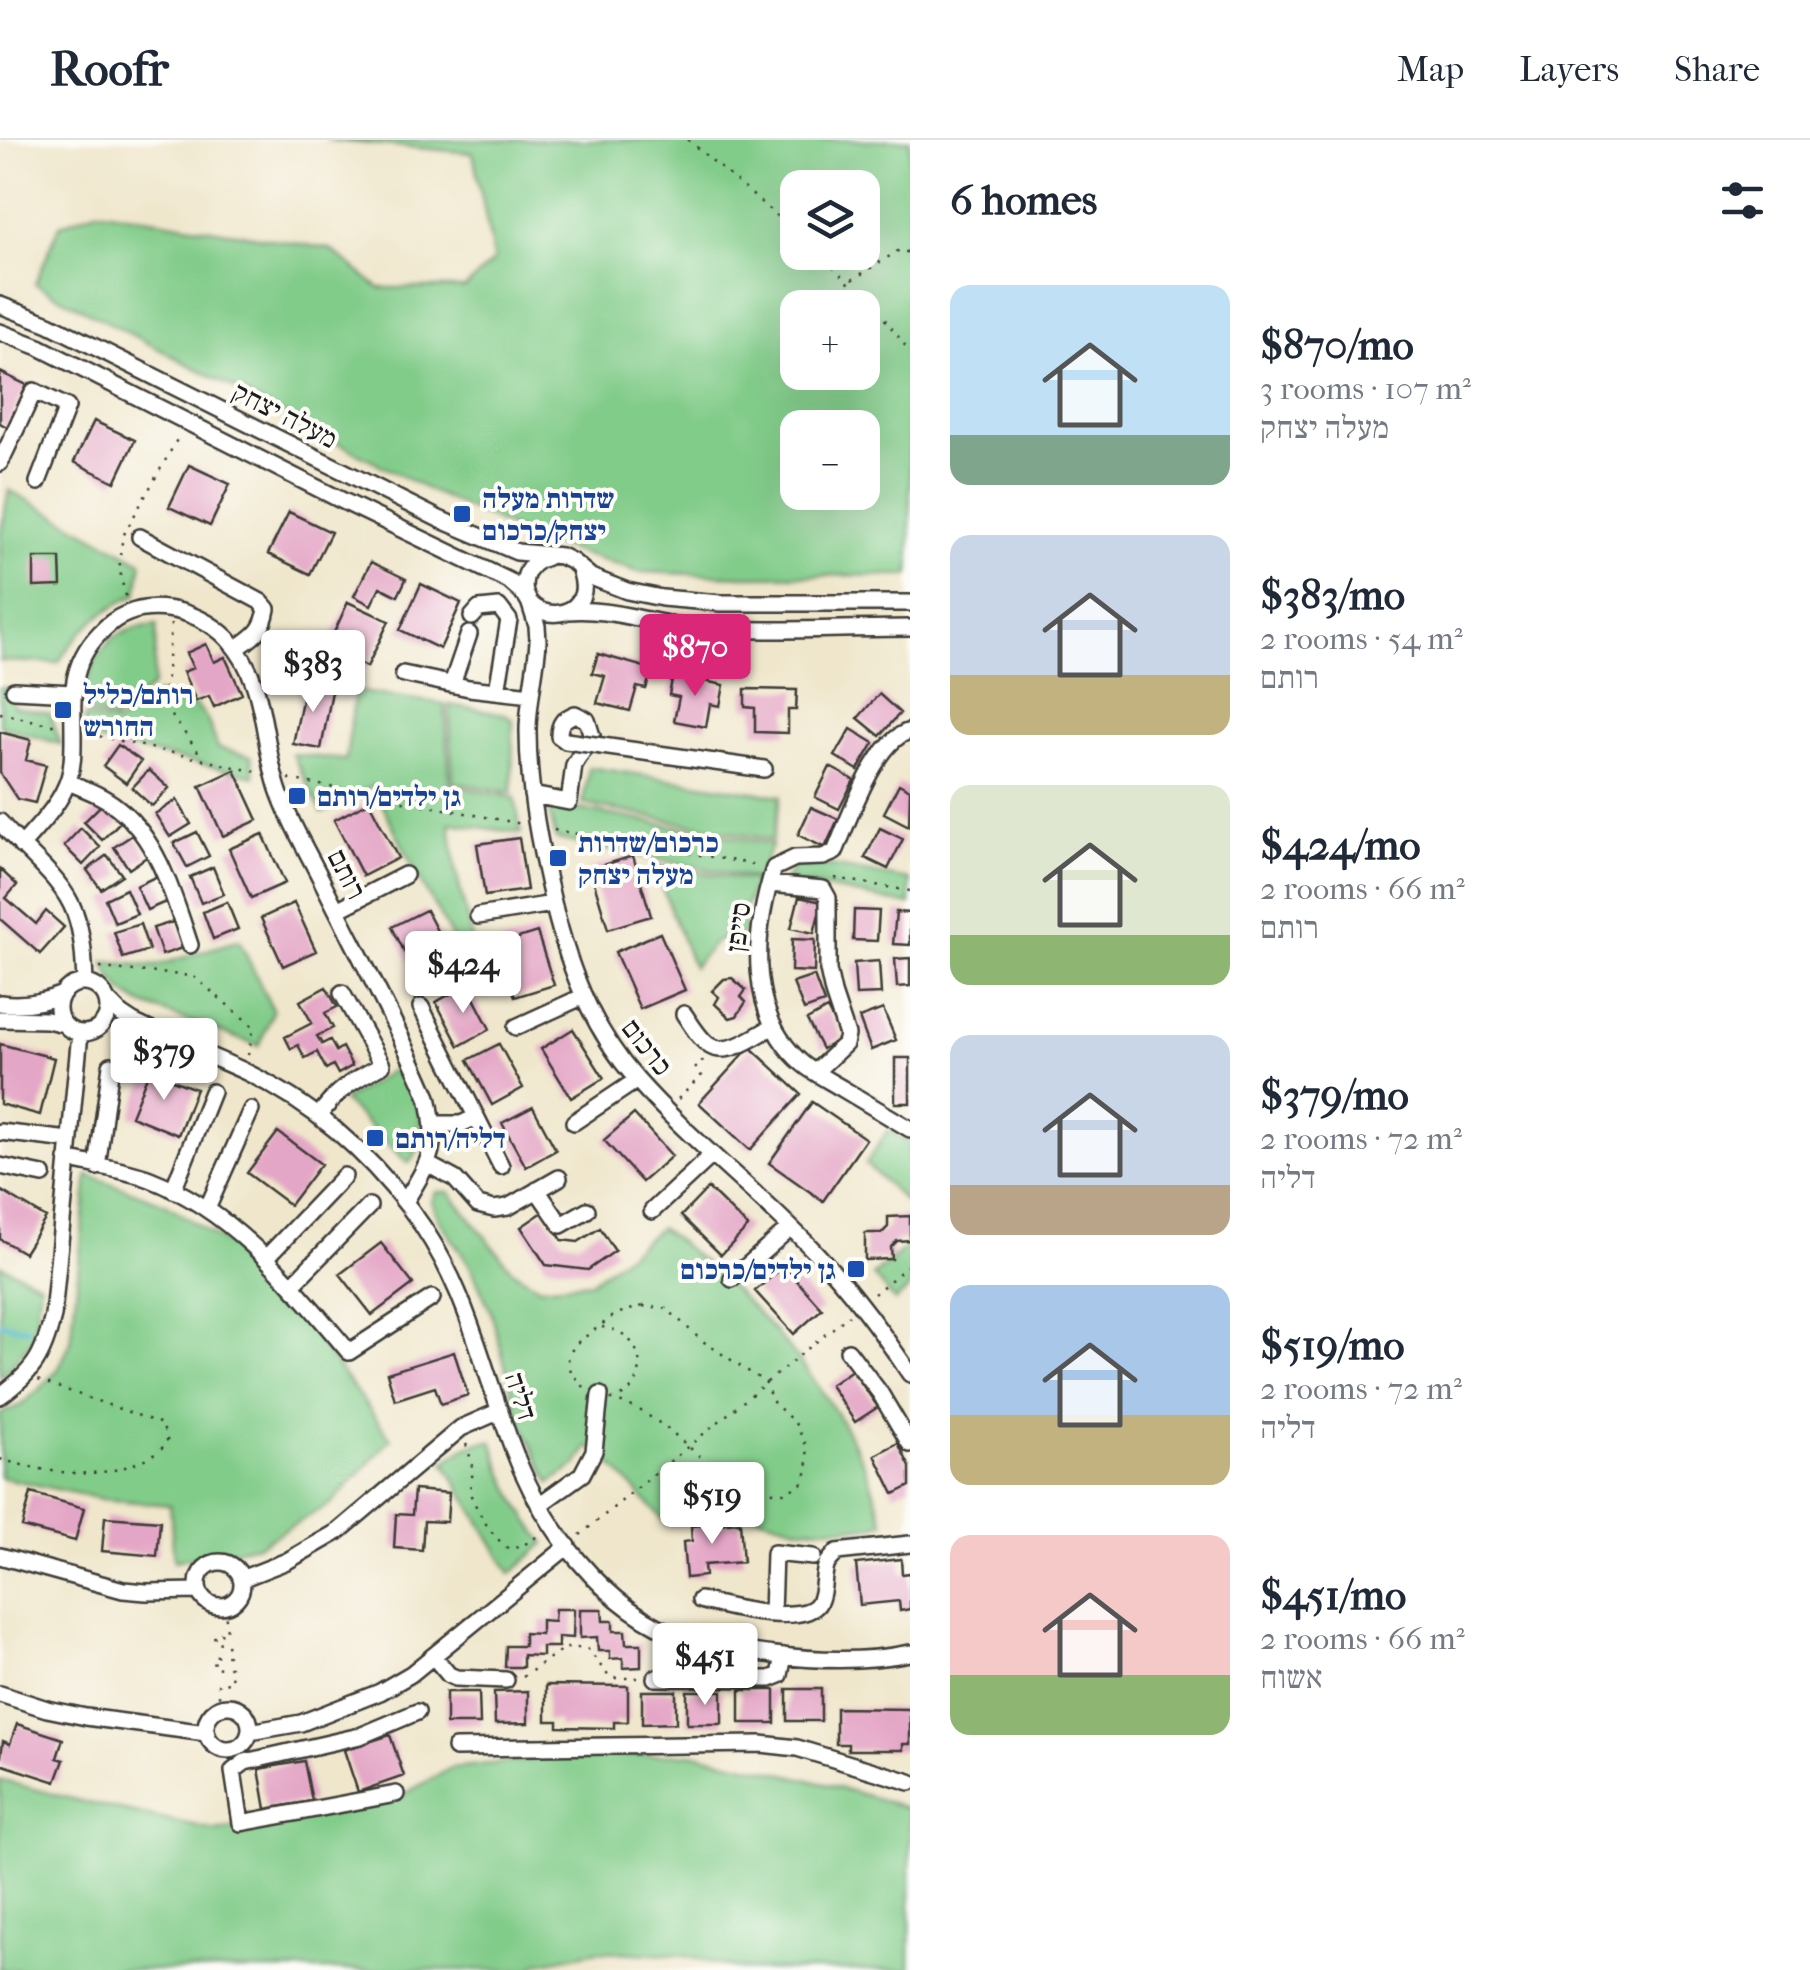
<!DOCTYPE html>
<html lang="en">
<head>
<meta charset="utf-8">
<style>
  :root { --surface:#fff; --page:#f2f2f3; --text:#1f2937; --muted:#747a83; --line:#e0e1e3; --accent:#db2777 }
  body { margin:0; font-family:"IM FELL French Canon","Frank Ruhl Libre",serif; background:var(--page); color:var(--text); height:100vh; display:flex; flex-direction:column; font-size:38px; white-space:nowrap }
  * { box-sizing:border-box; margin:0 }
  p { font-size:32px; color:var(--muted) }
  .icon { flex:none; width:55px; height:55px; fill:none; stroke:currentColor; stroke-width:2; stroke-linecap:round; stroke-linejoin:round }
  .map { position:relative; flex:1; overflow:hidden }
  .details { display:flex; flex-direction:column; background:var(--surface); width:900px }
  .details>* { flex:none }
  .fabs { position:absolute; left:780px; top:30px; display:grid; gap:20px }
  .fabs a { display:grid; place-items:center; width:100px; height:100px; border-radius:20px; background:var(--surface); box-shadow:0 10px 40px #0002; font-size:50px }
  .price { position:absolute; translate:-50% -85px; padding:0 22px; border-radius:10px; background:#fff; color:#222; font-size:32px; line-height:65px; filter:drop-shadow(0 2px 5px #0008) }
  .price::after { content:''; position:absolute; left:50%; top:60px; width:30px; height:22px; margin-left:-15px; background:inherit; clip-path:polygon(0 0,100% 0,50% 100%) }
  .price.active { background:var(--accent); color:#fff }
  ul { padding:0; list-style:none }
  li { display:flex; align-items:center; gap:30px; height:250px; padding:0 40px }
  li span { display:grid; place-items:center; flex:none; width:280px; height:200px; border-radius:20px; color:#555 }
  li>.icon { margin-inline-start:auto }
  span .icon { width:120px; height:120px; fill:#fffc; stroke-width:1 }
  li b { font-size:42px }
  h2 { display:flex; justify-content:space-between; align-items:center; height:120px; padding:0 40px; font-size:42px }
  header { display:flex; align-items:center; gap:60px; box-sizing:border-box; height:140px; padding:0 50px; background:var(--surface); border-bottom:2px solid var(--line) }
  header strong { font-size:48px }
  nav { display:flex; gap:55px; margin-inline-start:auto; font-size:35px }
  main { display:flex; flex:1; min-height:0 }
  .map>svg:first-child { display:block }
</style>
</head>
<body>
<header>
<strong>Roofr</strong>
<nav><a>Map</a><a>Layers</a><a>Share</a></nav>
</header>
<main>
<div class="map">
<svg width="910" height="1830" viewBox="0 0 910 1830">
  <rect width="100%" height="100%" fill="#fdfcf7"/>
  <filter id="ink" filterUnits="userSpaceOnUse"><feTurbulence type="fractalNoise" baseFrequency=".01" numOctaves="2"/><feDisplacementMap in="SourceGraphic" scale="20" xChannelSelector="R" yChannelSelector="G"/><feConvolveMatrix kernelMatrix="1 2 1 2 8 2 1 2 1" color-interpolation-filters="sRGB"/></filter>
  <filter id="wash" filterUnits="userSpaceOnUse"><feTurbulence type="fractalNoise" baseFrequency=".0048" numOctaves="4" result="noise"/><feDisplacementMap in="SourceGraphic" scale="40" xChannelSelector="R" yChannelSelector="G"/><feGaussianBlur stdDeviation="2.25" result="paint"/><feColorMatrix in="noise" values="0 0 0 0 0 0 0 0 0 0 0 0 0 0 0 0 0 1.4 0 .05"/><feComposite in="paint" operator="in"/></filter>
  <g filter="url(#wash)">
    <rect width="100%" height="100%" fill="#efe6cb"/>
    <path fill="#82cc8a" stroke="#4f7453" stroke-width="2.5" fill-rule="evenodd" d="M326,0h584v435l-166,1 -105,-4 -101,-32 -108,-49 -395,-207 25,-59 38,-15 232,39 49,39h86l29,-28 -21,-107zM798,48h64v64h-64zM798,168h64v64h-64zM798,288h64v64h-64z
      M9,350l133,72 -5,32c-35,16 -59,36 -79,69l-58,-2v-125z
      M157,485l-4,61 -39,34 -26,-7 -3,-25 11,-30 18,-21 21,-9z
      M0,548h7l7,19 35,6 12,31 -61,-18z
      M355,551l90,13 5,81 65,13 6,35 -71,-10 6,49 30,126 -68,-121 -45,-91 -51,27 -30,-59 54,6z
      M157,554c42,6 48,15 61,54l33,8 3,20 -171,-38 2,-21 32,7z
      M449,565l56,9 8,6 -1,73 -59,-11z
      M589,627l192,29 -9,44 -189,-36z
      M547,663l9,2 216,39 -15,35 -201,-40z
      M653,725l102,16 -10,28 -1,24 -28,8 -23,26z
      M811,725l27,2 72,13v25l-125,-25 10,-14z
      M239,800l34,71 -14,35 -118,-42 -18,-12 -11,-14 -8,-16 52,4z
      M400,925c14,30 37,70 8,98l-65,-62z
      M888,990l22,13v63l-44,-42z
      M88,1035l78,29 67,44 77,82 81,109 -59,64 -74,42 -84,16 -4,-56 -68,-6 -102,-22v-63l21,-9 20,-17 18,-20 12,-27z
      M436,1052h13l64,79 27,16 51,-5 69,-54c81,60 162,144 204,237 8,18 14,39 20,58l-15,4 -68,1 -47,-13 -87,9 -68,-73 -11,-4 -11,18 -27,18 -31,-65 -28,-106 -21,-47 -32,-47 -6,-17z
      M910,1105v43l-15,13 -22,-25z
      M0,1125l40,18 -6,54 -29,36 -5,4z
      M492,1301c13,41 26,68 53,102l-34,31 -66,-111c14,-13 27,-21 47,-22z
      M696,1614c72,15 144,32 214,55v161h-168l-58,-14 -86,-5 -59,12 -11,7h-528v-190l84,22 132,29 181,-33 54,-30 118,-12z"/>
    <g fill="none" stroke-linecap="round" stroke-linejoin="round">
      <path stroke="#4eb6cd" stroke-width="5" d="M0,1183l28,6"/>
    </g>
    <g id="blocks">
      <path fill="#e4a6c6" d="M0,232l27,13 -20,42 -7,-4z
        M94,281l41,19 -20,42 -41,-20z
        M189,325l41,19 -20,42 -41,-19z
        M289,372l42,20 -21,42 -42,-20z
        M34,418h26l1,28 -27,1z
        M371,422l35,17 -8,17 -18,-9 -9,18 -17,-9z
        M421,444l40,19 -21,46 -40,-19z
        M348,462l41,19 -22,46 -40,-19z
        M206,504l8,18 11,-5 17,37 -28,13 -5,-11 -13,5 -13,-29 10,-4 -7,-15z
        M598,514l54,15 -6,20 -9,-2 -7,24 -33,-8 8,-27 -13,-3z
        M673,535l51,10 -4,21 -10,-2 -4,23 -32,-6 5,-24 -10,-2z
        M306,541l27,5 -12,63 -28,-5z
        M745,549l52,1 -1,20h-8v23l-33,-1v-24l-10,-1z
        M879,554l21,19 -20,23 -22,-18z
        M851,589l23,14 -16,27 -23,-14z
        M0,592l31,8 -5,20 20,5 -11,38 -18,-4 -17,-26z
        M118,605l23,16 -15,22 -23,-17z
        M830,627l24,13 -15,29 -24,-12z
        M149,630l20,18 -17,18 -20,-18z
        M235,630l23,50 -35,16 -23,-50z
        M899,644l11,6 -1,36 -25,-13z
        M177,660l14,24 -21,13 -15,-23z
        M369,662l29,56 -35,18 -29,-56z
        M102,664l18,18 -18,18 -18,-18z
        M811,667l27,12 -13,29 -27,-13z
        M81,688l19,19 -17,18 -19,-19z
        M880,688l23,11 -15,30 -23,-11z
        M197,692l12,24 -22,11 -13,-24z
        M134,694l14,22 -19,13 -15,-22z
        M263,694l22,49 -34,15 -22,-49z
        M519,698l8,52 -42,6 -8,-52z
        M107,715l15,20 -21,14 -14,-19z
        M633,716l18,60 -43,13 -18,-60z
        M213,727l11,27 -23,9 -11,-26z
        M0,729l17,16 -11,13 30,26 10,-13 18,16 -24,27 -40,-35z
        M157,736l11,25 -21,9 -11,-24z
        M126,749l11,25 -22,9 -10,-24z
        M799,757l23,5 -8,31 -23,-5z
        M227,762l11,27 -25,10 -10,-27z
        M294,763l22,48 -33,15 -22,-48z
        M426,770l29,55 -35,18 -28,-56z
        M854,770l25,1 -2,30 -24,-1z
        M896,772l14,1v32l-17,-1z
        M176,781l9,26 -23,8 -9,-27z
        M140,784l9,26 -26,8 -9,-26z
        M537,792l17,53 -39,12 -16,-53z
        M660,793l25,57 -45,19 -25,-57z
        M792,799l23,1 -1,32 -23,-1z
        M910,818v28l-13,1 -2,-28z
        M879,821l2,33 -25,1 -2,-32z
        M814,836l10,27 -20,7 -11,-27z
        M732,838l14,12 -5,7 5,5 -9,14 -7,2 -15,-14 4,-7 -7,-6 12,-12z
        M467,845l23,44 -31,17 -23,-44z
        M326,847l11,20 -12,6 8,15 -16,8 5,8 8,-4 6,11 6,-4 10,19 -14,8 -5,-9 -7,4 -9,-17 -12,6 -7,-13 -7,4 -6,-12 27,-14 -12,-22z
        M827,869l15,29 -20,11 -15,-29z
        M883,869l13,31 -25,10 -12,-32z
        M573,889l31,49 -33,20 -30,-49z
        M0,904l54,14 -14,57 -40,-11z
        M499,904l24,44 -31,17 -24,-45z
        M750,907l51,47 -51,56 -51,-47z
        M895,918h15v45h-15z
        M149,931l47,18 -18,46 -47,-19z
        M812,962l54,37 -43,62 -54,-38z
        M533,967l23,43 -30,17 -24,-44z
        M634,974l38,42 -30,26 -38,-42z
        M278,992l43,32 -31,41 -43,-32z
        M708,1048l40,39 -27,28 -40,-39z
        M0,1050l46,28 -22,35 -24,-14z
        M543,1072l19,28 16,2 22,-14 15,23 -27,19 -42,-5 -25,-38z
        M910,1076v24l-13,1 -6,6 1,12 -27,1v-27h17l6,-6v-10z
        M381,1103l32,41 -41,31 -32,-41z
        M784,1126l38,43 -28,25 -39,-43z
        M454,1212l14,43 -27,9 -6,-17 -40,13 -8,-27z
        M852,1230l26,37 -23,15 -25,-37z
        M898,1303l12,24v19l-16,8 -19,-39z
        M414,1350l35,3 -2,29 -23,-1 -2,29 -28,-2 2,-34 16,1z
        M31,1353l53,15 -9,33 -53,-14z
        M105,1377l55,4 -3,35 -55,-5z
        M740,1382l3,40 -39,3 1,11 -19,2 -3,-36 9,-1 -1,-15z
        M901,1419l1,15 8,-1v36l-10,2 -1,-10 -39,4 -4,-41z
        M555,1469h19l-1,29 -15,-1v10h-16v9l-19,-1v12h-18l1,-21h18v-13l17,1v-14l13,1z
        M580,1469h22l1,12h10v10h12l1,13h15v23l-18,1v-10l-13,1v-8h-12l-1,-14 -17,1z
        M546,1545l82,1v36h-14v6l-56,-1v-6h-12z
        M787,1549h34v32h-34z
        M740,1550h35v33h-35z
        M528,1551v32l-33,1 -1,-32z
        M642,1551h34v32l-34,1z
        M687,1551h35v33h-35z
        M446,1552h33l1,32h-34z
        M836,1568l74,1v35h-7v6h-55v-6h-12z
        M17,1584l46,15 -6,19 7,2 -8,22 -56,-18 3,-23 7,3z
        M390,1595l14,41 -46,16 -14,-42z
        M304,1621l8,40 -46,8 -7,-40z"/>
    </g>
  </g>
  <g filter="url(#ink)">
    <use href="#blocks" fill-opacity="0" stroke="#3c3a36" stroke-width="2.5"/>
    <g fill="none" stroke-linecap="round" stroke-linejoin="round">
      <g stroke="#3c3a36" stroke-width="20">
        <path id="minor" d="M0,165l49,19 390,195 78,33 44,4 12,6 18,15 36,14 35,7 58,5h190
          M0,192l39,15 300,152 170,82 18,16
          M0,323l34,-72 33,16 -29,75
          M140,397l121,65 6,7c-4,23 -13,27 -31,40
          M547,417c-10,3 -19,9 -22,21 -10,49 76,48 55,-8
          M529,461l8,25 1,15c-2,30 -10,60 -10,90 0,46 7,91 17,136 16,77 38,152 92,213 56,63 123,113 180,174 35,37 65,78 93,120
          M568,471c41,-4 83,13 123,16 72,6 147,1 219,1
          M472,477l7,-8 20,-2 10,13 -12,71
          M403,534l66,14 62,7
          M452,544l17,-50
          M14,550l59,3
          M910,591c-34,8 -62,90 -75,121l-12,5 -28,1 -21,10c-21,65 -28,147 29,196 12,10 27,17 40,25 22,13 45,27 67,40
          M602,606l162,23
          M68,642c17,7 34,13 49,25 41,32 57,90 73,138
          M532,655l37,7 5,-37 18,-29 -5,-16 -12,-6c-12,5 -16,9 -16,22l7,5
          M0,682c24,30 62,55 75,91 8,22 9,47 10,70
          M21,706c18,-21 40,-42 48,-68 4,-13 4,-25 4,-38 0,-45 -5,-78 32,-112 34,-33 92,-21 123,11 39,42 33,98 50,150 11,33 31,65 46,96 35,70 73,139 104,212 12,49 2,64 -23,105
          M770,744l53,5 5,9v72l5,23 14,42 -2,9 -30,28
          M337,770l68,-35
          M478,776l75,-12
          M58 868a25 25 0 1 1 50 0a25 25 0 1 1-50 0Z
          M107,860l14,14 12,8c36,18 74,32 111,49 69,33 121,79 167,139 55,72 70,154 101,236 28,77 92,165 173,192 29,10 59,13 89,17 45,6 91,7 136,-2
          M0,863c22,3 42,0 63,-9
          M421,867l80,159
          M684,874c7,10 16,26 26,32 18,11 47,-11 62,-19
          M0,879l47,1 17,4
          M516,887l68,-31
          M319,976c18,-27 35,-36 63,-51l-40,-72
          M574,982l63,-42
          M434,984h27l15,-7
          M0,992l69,8
          M67,1019c27,7 57,10 83,20 85,33 142,106 199,173l83,-54
          M427,1024l28,15 23,26 16,4 14,-2 51,-29
          M0,1026l43,9
          M97,1027l14,-102
          M173,1050l39,-98
          M537,1050l24,35 26,-15
          M207,1069l44,-99
          M652,1071l60,-56
          M266,1118l78,-82
          M732,1139l58,-51
          M292,1145l77,-79
          M848,1211l32,42 30,51
          M0,1256c34,-25 43,-39 53,-80l27,-283
          M539,1365l43,-31 12,-23 6,-56
          M0,1416l123,34 23,2 53,-1
          M198 1444a22 22 0 1 1 44 0a22 22 0 1 1-44 0Z
          M241,1439l46,-18 52,-30 122,-103 39,-17
          M700,1460c22,6 106,28 119,2 6,-12 3,-27 8,-38 3,-5 7,-8 10,-12l73,-8
          M772,1474l2,-61 39,4
          M433,1516l16,19 7,3 50,2
          M655,1538l115,1 10,-4 4,-19
          M0,1554l47,15 39,8 120,16
          M206 1588a22 22 0 1 1 44 0a22 22 0 1 1-44 0Z
          M250,1592l51,-9 79,-31 31,-18 157,-128
          M455,1608l306,-4 36,4 113,34
          M396,1654l-155,29 -8,-52 12,-9 115,-26 57,-24"/>
      </g>
      <path stroke="#3c3a36" stroke-width="2.5" stroke-dasharray="2.5 8" stroke-linecap="butt" d="M688,0l110,94
        M818,112l66,66 26,34
        M852,140l49,-31 9,5
        M129,385l50,-89
        M125,392c-8,24 -6,42 1,65
        M171,484l-7,81 39,53
        M0,573l57,13
        M89,594l168,38
        M289,639l233,45
        M554,690l204,35
        M835,738l75,13
        M100,828l93,8 61,51 -6,28
        M678,959l24,-24 -7,-8 10,-8
        M874,1154l36,-30
        M643,1166l23,2 35,32 65,43 5,17 24,23 12,24 1,22 -7,15 -16,9 -30,-3 -43,-23 -45,-39 -29,-19 -38,-14 -17,-9 -12,-14 -3,-13 6,-14 42,-31z
        M602,1187c7,2 16,3 22,8 18,13 22,42 4,57 -2,2 -11,6 -14,7
        M466,1304c6,17 9,29 3,47 9,21 21,44 40,58l13,-3 19,-12
        M0,1319c57,17 120,26 168,-16l-6,-19 -124,-44
        M580,1395l269,-220
        M523,1537l41,-29h23l23,30h31
        M220,1567l-2,-24 14,-1 -2,-15 -16,1 -1,-12 15,-1 -1,-13 -12,1 -1,-9 13,-1 -2,-27"/>
      <use href="#minor" stroke="#fff" stroke-width="15"/>
      <g stroke="#3c3a36" stroke-width="20" stroke-linecap="butt">
        <path id="minor-bridge" d="M566,601l36,5"/>
      </g>
      <use href="#minor-bridge" stroke="#fff" stroke-width="15"/>
    </g>
  </g>
  <g fill="#1a4fb4" stroke="#fdfcf7" stroke-width="4">
    <rect x="452" y="364" width="20" height="20" rx="5"/>
    <rect x="53" y="560" width="20" height="20" rx="5"/>
    <rect x="287" y="646" width="20" height="20" rx="5"/>
    <rect x="548" y="708" width="20" height="20" rx="5"/>
    <rect x="365" y="988" width="20" height="20" rx="5"/>
    <rect x="846" y="1119" width="20" height="20" rx="5"/>
  </g>
  <g text-anchor="middle" dominant-baseline="central" stroke-width="8" stroke-linejoin="round" paint-order="stroke">
    <g font-size="28" fill="#1c1c1c" stroke="#fdfcf7">
      <text transform="translate(285 275) rotate(27)">מעלה יצחק</text>
      <text transform="translate(347 734) rotate(63)">רותם</text>
      <text transform="translate(738 787) rotate(-83)">סייפן</text>
      <text transform="translate(647 907) rotate(52)">כרכום</text>
      <text transform="translate(521 1256) rotate(72)">דליה</text>
    </g>
    <g font-size="28" font-weight="bold" fill="#164399" stroke="#fdfcf7" text-anchor="start">
      <text x="482" y="358">שדרות מעלה<tspan x="482" dy="32">יצחק/כרכום</tspan></text>
      <text x="83" y="554">רותם/כליל<tspan x="83" dy="32">החורש</tspan></text>
      <text x="317" y="656">גן ילדים/רותם</text>
      <text x="578" y="702">כרכום/שדרות<tspan x="578" dy="32">מעלה יצחק</tspan></text>
      <text x="395" y="998">דליה/רותם</text>
      <text x="836" y="1129" text-anchor="end">גן ילדים/כרכום</text>
    </g>
  </g>
</svg>
<div class="fabs">
<a><svg class="icon" aria-label="layers" viewBox="0 0 24 24"><path d="M12 4l9 5-9 5-9-5zM3 14l9 5 9-5"/></svg></a>
<a>+</a>
<a>−</a>
</div>
<b class="price active" style="left:695px;top:559px">$870</b>
<b class="price" style="left:313px;top:575px">$383</b>
<b class="price" style="left:463px;top:876px">$424</b>
<b class="price" style="left:164px;top:963px">$379</b>
<b class="price" style="left:712px;top:1407px">$519</b>
<b class="price" style="left:705px;top:1568px">$451</b>
</div>
<section class="details">
<h2>6 homes<svg class="icon" aria-label="filters" viewBox="0 0 24 24"><path d="M4 7h16M4 17h16"/><circle cx="9" cy="7" r="2"/><circle cx="15" cy="17" r="2"/></svg></h2>
<ul>
<li><span style="background:linear-gradient(#bfe0f5 75%,#7fa58c 0)"><svg class="icon" aria-label="home" viewBox="0 0 24 24"><path d="M3 11l9-7 9 7M6 9v11h12V9"/></svg></span><div><b>$870/mo</b><p>3 rooms · 107 m²</p><p>מעלה יצחק</p></div></li>
<li><span style="background:linear-gradient(#c9d6e8 70%,#c2b280 0)"><svg class="icon" aria-label="home" viewBox="0 0 24 24"><path d="M3 11l9-7 9 7M6 9v11h12V9"/></svg></span><div><b>$383/mo</b><p>2 rooms · 54 m²</p><p>רותם</p></div></li>
<li><span style="background:linear-gradient(#dfe7d0 75%,#8fb573 0)"><svg class="icon" aria-label="home" viewBox="0 0 24 24"><path d="M3 11l9-7 9 7M6 9v11h12V9"/></svg></span><div><b>$424/mo</b><p>2 rooms · 66 m²</p><p>רותם</p></div></li>
<li><span style="background:linear-gradient(#c9d6e8 75%,#b9a48a 0)"><svg class="icon" aria-label="home" viewBox="0 0 24 24"><path d="M3 11l9-7 9 7M6 9v11h12V9"/></svg></span><div><b>$379/mo</b><p>2 rooms · 72 m²</p><p>דליה</p></div></li>
<li><span style="background:linear-gradient(#a9c7e8 65%,#c2b280 0)"><svg class="icon" aria-label="home" viewBox="0 0 24 24"><path d="M3 11l9-7 9 7M6 9v11h12V9"/></svg></span><div><b>$519/mo</b><p>2 rooms · 72 m²</p><p>דליה</p></div></li>
<li><span style="background:linear-gradient(#f6c9c9 70%,#8fb573 0)"><svg class="icon" aria-label="home" viewBox="0 0 24 24"><path d="M3 11l9-7 9 7M6 9v11h12V9"/></svg></span><div><b>$451/mo</b><p>2 rooms · 66 m²</p><p>אשוח</p></div></li>
</ul>
</section>
</main>
</body>
</html>
